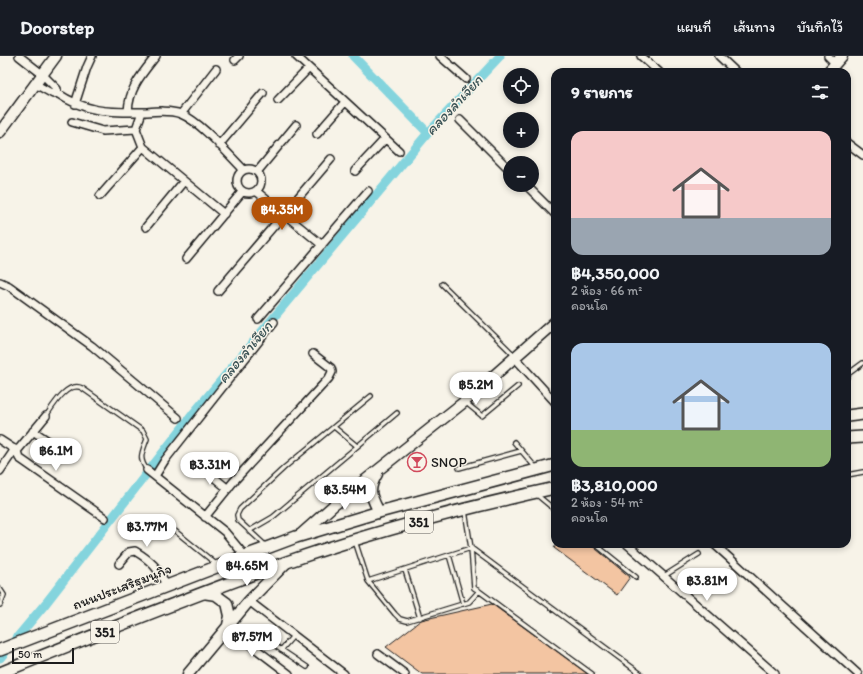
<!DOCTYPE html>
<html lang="th">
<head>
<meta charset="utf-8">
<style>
  :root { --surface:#171b24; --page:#242831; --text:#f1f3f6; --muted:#9ea1a6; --line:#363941; --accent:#b45309 }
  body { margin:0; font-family:Itim,"Playpen Sans Thai",sans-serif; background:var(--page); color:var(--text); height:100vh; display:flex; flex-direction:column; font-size:15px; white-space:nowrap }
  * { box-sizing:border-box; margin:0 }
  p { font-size:13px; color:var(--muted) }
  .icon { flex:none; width:22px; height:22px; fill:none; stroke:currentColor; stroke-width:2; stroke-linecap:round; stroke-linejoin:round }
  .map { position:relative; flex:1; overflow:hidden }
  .sheet { position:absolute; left:551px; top:12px; width:300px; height:480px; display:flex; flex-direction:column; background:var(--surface); border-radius:12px; box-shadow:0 2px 6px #0003 }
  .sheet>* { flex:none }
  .fabs { position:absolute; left:503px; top:12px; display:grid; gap:8px }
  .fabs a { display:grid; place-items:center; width:36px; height:36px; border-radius:50%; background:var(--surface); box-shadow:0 2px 6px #0003; font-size:20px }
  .scale { position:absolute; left:12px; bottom:10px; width:62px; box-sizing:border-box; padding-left:4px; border:2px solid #1c1c1c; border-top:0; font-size:11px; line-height:14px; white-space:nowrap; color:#1c1c1c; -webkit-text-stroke:3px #f7f3e8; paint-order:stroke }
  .price { position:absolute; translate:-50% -34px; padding:0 9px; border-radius:14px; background:#fff; color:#222; font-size:13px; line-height:26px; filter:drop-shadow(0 1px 2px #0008) }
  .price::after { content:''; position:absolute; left:50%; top:24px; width:12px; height:9px; margin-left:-6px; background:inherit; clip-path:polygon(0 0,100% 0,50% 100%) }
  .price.selected { background:var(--accent); color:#fff }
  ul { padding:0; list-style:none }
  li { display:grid; align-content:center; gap:8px; height:212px; padding:0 20px }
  li span { display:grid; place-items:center; height:124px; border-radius:12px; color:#555 }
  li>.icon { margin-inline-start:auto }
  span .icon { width:72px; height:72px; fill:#fffc; stroke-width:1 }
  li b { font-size:17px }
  h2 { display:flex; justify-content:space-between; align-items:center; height:48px; padding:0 20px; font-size:17px }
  header { display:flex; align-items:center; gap:24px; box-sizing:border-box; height:56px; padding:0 20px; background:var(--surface); border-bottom:1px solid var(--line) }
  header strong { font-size:19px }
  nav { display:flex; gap:22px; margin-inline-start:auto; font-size:14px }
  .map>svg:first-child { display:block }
</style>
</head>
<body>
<header>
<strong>Doorstep</strong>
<nav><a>แผนที่</a><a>เส้นทาง</a><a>บันทึกไว้</a></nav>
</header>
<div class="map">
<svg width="863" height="618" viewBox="0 0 863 618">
  <rect width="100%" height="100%" fill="#f7f3e8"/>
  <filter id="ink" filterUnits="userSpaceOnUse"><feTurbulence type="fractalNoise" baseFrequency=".025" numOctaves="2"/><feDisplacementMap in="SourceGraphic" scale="8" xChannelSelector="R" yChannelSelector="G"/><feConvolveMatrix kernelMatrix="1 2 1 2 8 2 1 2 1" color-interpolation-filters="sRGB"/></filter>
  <g filter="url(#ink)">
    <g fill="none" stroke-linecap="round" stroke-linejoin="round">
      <path stroke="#84d4dd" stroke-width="9" d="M353,0l75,77
        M0,602l46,-55 147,-189 235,-281 72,-77"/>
    </g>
    <path fill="#f3c5a2" stroke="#1c1c1c" d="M557,488h33l40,33 -13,18 -63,-47z
      M492,548l96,70h-166l-36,-27 35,-27z"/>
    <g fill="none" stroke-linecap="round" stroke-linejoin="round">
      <g stroke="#1c1c1c" stroke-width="6">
        <path id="lane" d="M442,228l73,72
          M847,321l1,-3 15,-11
          M465,346l17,14 36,-30
          M46,360c7,-10 21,-35 36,-28l61,43 4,8c-5,14 -9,19 0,31
          M334,371l23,19
          M514,386l22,26
          M459,412l62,-17
          M847,419l16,-3
          M537,439l18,15
          M164,466l52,42
          M249,475l24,-14 124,-104
          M355,485l13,40 27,33 5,5 7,2 62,-19 10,-11 -5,-3 -3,-40 -6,-37
          M595,488l41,33
          M266,490l-28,-26 -1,-5 3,-6 45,-42 86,-71
          M449,499l14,49
          M405,514l15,48
          M664,520l35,-22
          M368,525l103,-33 170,126
          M0,533l4,6 -4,10
          M479,535l113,83
          M253,575l54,36
          M281,594l13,-15"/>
      </g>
      <g stroke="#1c1c1c" stroke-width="10">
        <path id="street" d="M19,0l23,18 15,15v4
          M296,0l103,95
          M440,0l26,23
          M641,0l18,16
          M719,0l17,16
          M828,0l7,7
          M235,4l4,-4
          M35,28l18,10 4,-1c31,21 55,19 90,19 11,-1 23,-2 34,2 20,8 47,40 63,56
          M278,44l31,-32
          M75,48l12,-37 5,-11
          M128,56c1,-24 13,-37 28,-56
          M142,56l-6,17 7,18 81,67
          M181,58l35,-45
          M460,64l50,50
          M72,66l31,9 33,-2
          M317,78l28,-32
          M847,87l16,12
          M219,89l44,-52
          M237 125a12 12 0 1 1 24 0a12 12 0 1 1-24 0Z
          M355,115l30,-32
          M257,116l39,-47
          M526,129l29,29
          M256,135l66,54
          M100,140l43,-49
          M146,171l38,-46
          M186,203l56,-67
          M0,226l9,4 83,60 86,72
          M218,235l113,-132
          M258,263l110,-128
          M514,301l41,45
          M33,375l30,20
          M0,384l17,11 2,7 3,2 83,58
          M17,395l29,-35
          M204,413l24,20
          M147,414l78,62 20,24
          M0,415l15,-22
          M155,420l10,-16 109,-138
          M205,461l29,-36 95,-103 3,-6 -1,-4 -18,-14
          M627,488l148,130
          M714,488l144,130
          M119,508l10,-12 6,-1c15,9 25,18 31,35
          M249,545l95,73
          M227,571l62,47
          M378,598l27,20"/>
      </g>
      <g stroke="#1c1c1c" stroke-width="13">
        <path id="secondary" d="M828,16l14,-16
          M0,76l56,-76
          M377,418c-10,17 -6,22 2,38
          M299,480l35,-31 130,-103 91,-80
          M203,537l13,2 11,8 3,13 -2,9
          M188,618l61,-73 37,-38"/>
      </g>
      <g stroke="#1c1c1c" stroke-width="14">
        <path id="primary" d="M847,360l16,-2
          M847,382l16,-1
          M0,594l245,-94 51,-19 83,-25 176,-47
          M0,617c94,-38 189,-76 284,-110 88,-31 180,-55 271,-75"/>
      </g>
      <use href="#lane" stroke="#f7f3e8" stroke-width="3.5"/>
      <use href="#street" stroke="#f7f3e8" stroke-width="7"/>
      <use href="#secondary" stroke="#f7f3e8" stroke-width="10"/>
      <use href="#primary" stroke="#f7f3e8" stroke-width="11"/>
    </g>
  </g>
  <defs>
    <g id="bar-ring" transform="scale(1)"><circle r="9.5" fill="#f7f3e8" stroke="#d1495b" stroke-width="1.5"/><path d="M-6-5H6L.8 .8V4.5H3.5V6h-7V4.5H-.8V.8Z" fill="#d1495b"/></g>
  </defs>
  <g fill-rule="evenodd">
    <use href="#bar-ring" x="417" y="406"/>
  </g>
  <g text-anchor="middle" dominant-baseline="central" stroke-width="3" stroke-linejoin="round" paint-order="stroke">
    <g fill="#f7f3e8" stroke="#5e5c59" stroke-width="1">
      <rect x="405" y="455" width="28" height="22" rx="3"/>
      <rect x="91" y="565" width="28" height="22" rx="3"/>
    </g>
    <g font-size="13" font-weight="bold" fill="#1c1c1c">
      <text x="419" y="466">351</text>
      <text x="105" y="576">351</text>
    </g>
    <g font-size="14" fill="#1c1c1c" stroke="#f7f3e8" text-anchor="start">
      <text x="431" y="406">SNOP</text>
    </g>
    <g font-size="14" fill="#1c1c1c" stroke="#f7f3e8">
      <text transform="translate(122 531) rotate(-21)">ถนนประเสริฐมนูกิจ</text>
    </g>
    <g font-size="15" font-style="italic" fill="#3b5356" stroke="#f7f3e8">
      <text transform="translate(454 49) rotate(-47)">คลองลำเจียก</text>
      <text transform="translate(245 296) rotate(-50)">คลองลำเจียก</text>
    </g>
  </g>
</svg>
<div class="fabs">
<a><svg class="icon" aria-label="locate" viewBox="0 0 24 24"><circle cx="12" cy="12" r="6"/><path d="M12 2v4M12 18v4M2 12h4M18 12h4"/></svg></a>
<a>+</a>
<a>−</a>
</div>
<div class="scale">50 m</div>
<b class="price selected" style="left:282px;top:175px">฿4.35M</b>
<b class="price" style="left:476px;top:350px">฿5.2M</b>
<b class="price" style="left:56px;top:416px">฿6.1M</b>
<b class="price" style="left:210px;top:430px">฿3.31M</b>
<b class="price" style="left:345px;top:455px">฿3.54M</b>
<b class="price" style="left:147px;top:492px">฿3.77M</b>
<b class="price" style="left:247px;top:531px">฿4.65M</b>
<b class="price" style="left:707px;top:546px">฿3.81M</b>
<b class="price" style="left:252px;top:602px">฿7.57M</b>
<section class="sheet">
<h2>9 รายการ<svg class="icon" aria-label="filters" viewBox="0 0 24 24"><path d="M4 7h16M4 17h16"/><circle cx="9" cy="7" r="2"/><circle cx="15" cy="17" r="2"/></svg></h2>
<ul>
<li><span style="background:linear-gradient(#f6c9c9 70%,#9aa5b1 0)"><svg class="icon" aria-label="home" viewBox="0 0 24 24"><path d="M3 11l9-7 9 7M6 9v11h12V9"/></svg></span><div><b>฿4,350,000</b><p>2 ห้อง · 66 m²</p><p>คอนโด</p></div></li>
<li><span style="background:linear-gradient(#a9c7e8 70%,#8fb573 0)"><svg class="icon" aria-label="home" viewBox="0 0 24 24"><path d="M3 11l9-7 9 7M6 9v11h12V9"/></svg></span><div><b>฿3,810,000</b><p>2 ห้อง · 54 m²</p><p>คอนโด</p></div></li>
</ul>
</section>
</div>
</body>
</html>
